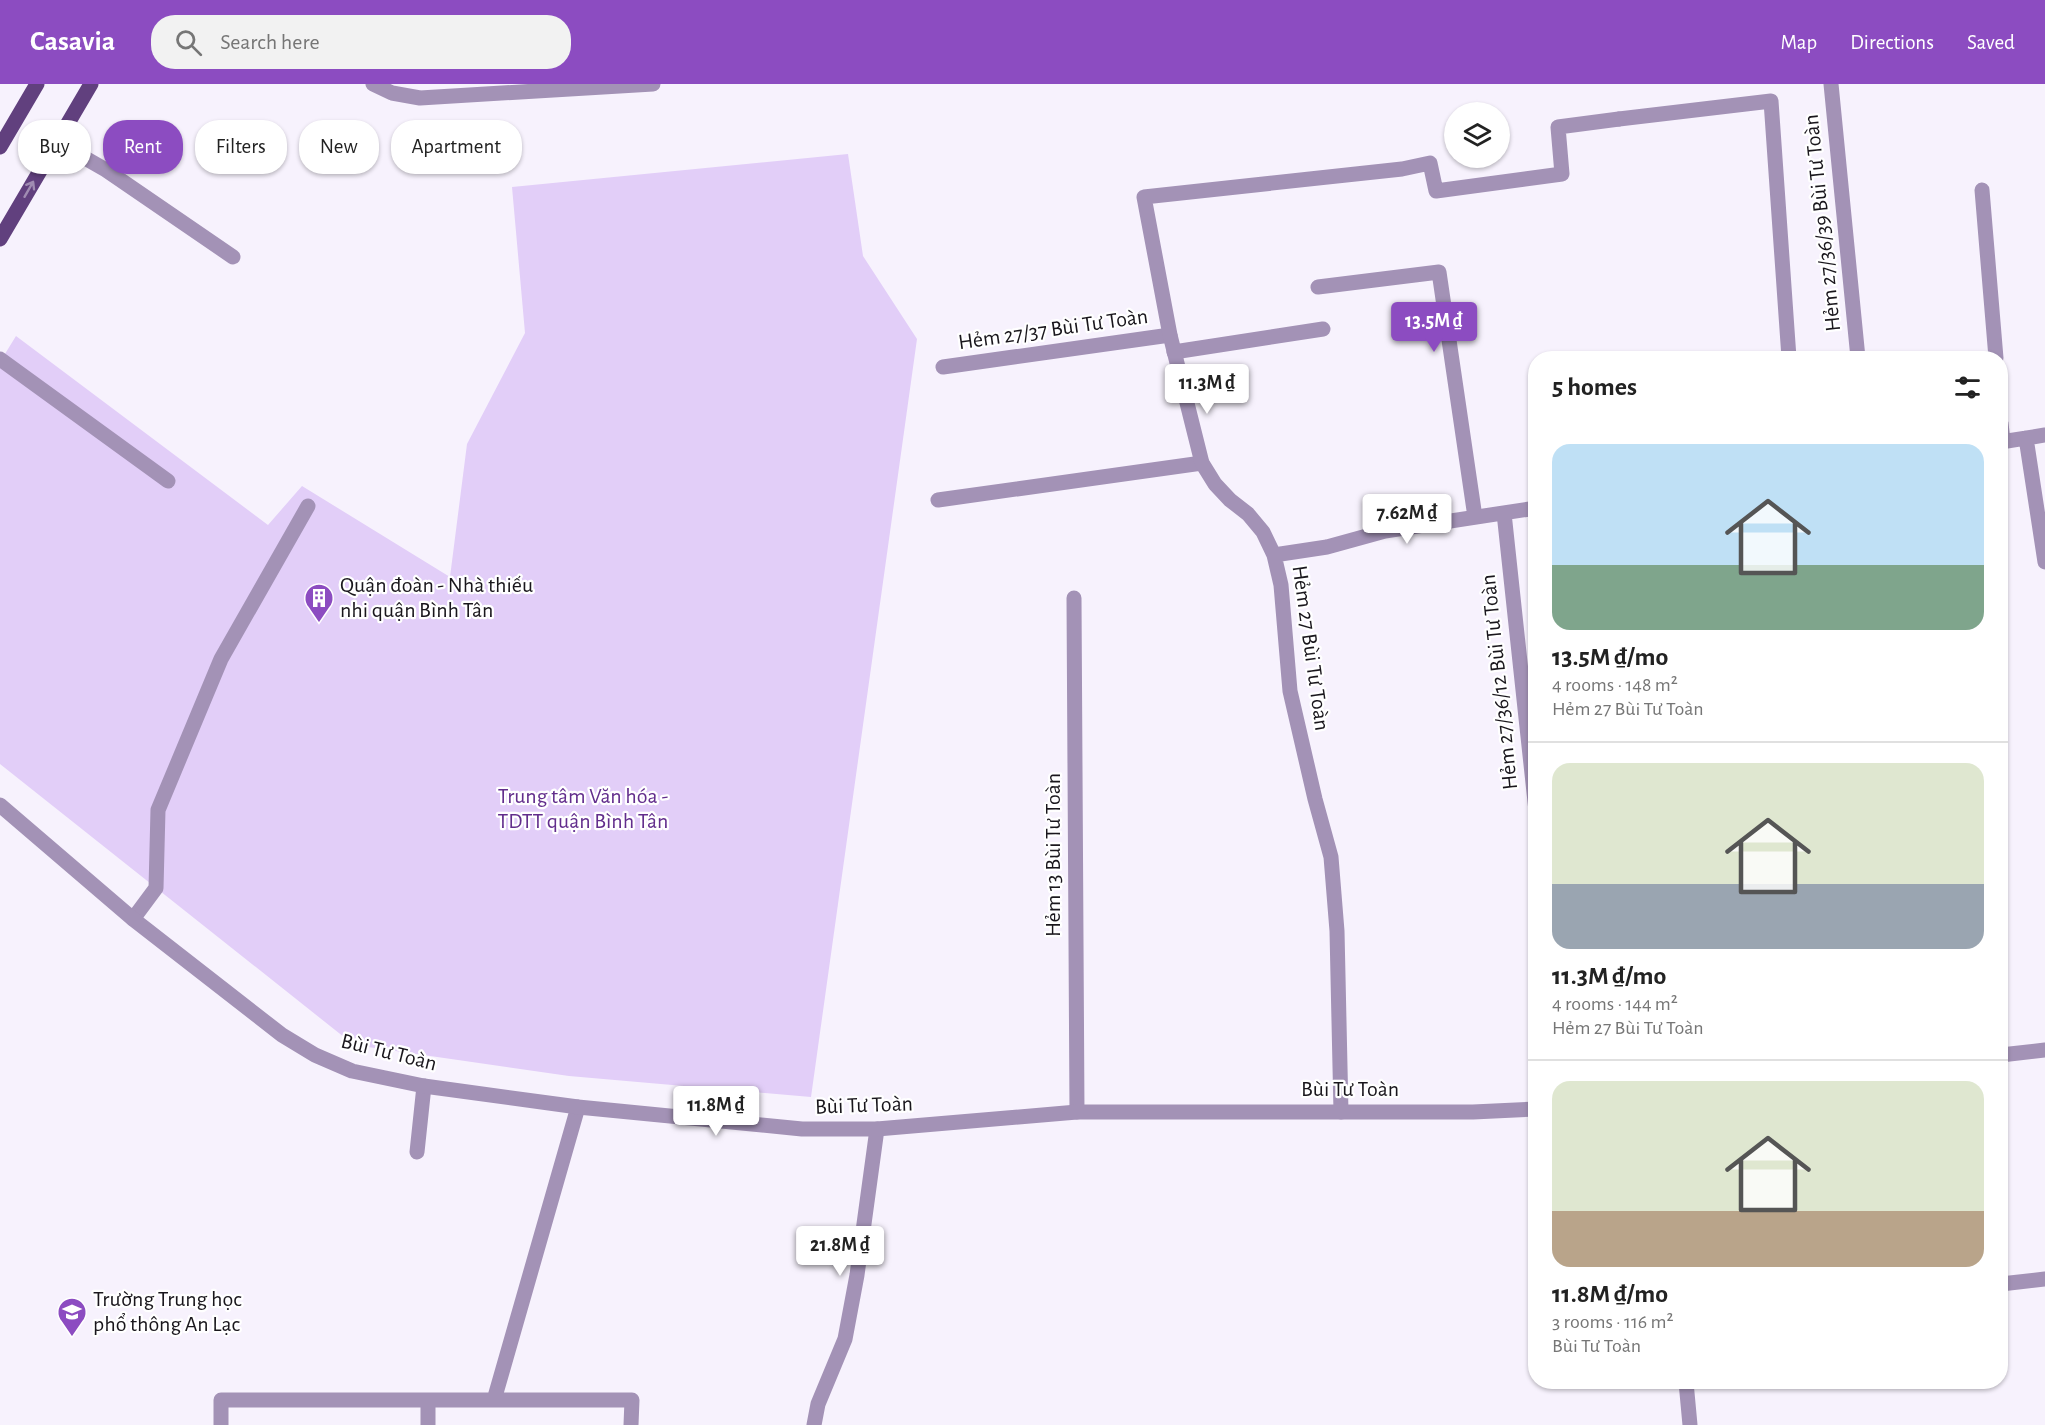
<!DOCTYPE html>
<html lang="en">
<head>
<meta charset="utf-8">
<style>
  :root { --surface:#fff; --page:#f2f2f2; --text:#222; --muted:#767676; --line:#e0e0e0; --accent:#8c4cc1 }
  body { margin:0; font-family:"Alegreya Sans",sans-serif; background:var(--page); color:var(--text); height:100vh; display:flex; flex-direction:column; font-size:22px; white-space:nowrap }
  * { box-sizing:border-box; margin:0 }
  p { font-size:20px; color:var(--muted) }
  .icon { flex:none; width:33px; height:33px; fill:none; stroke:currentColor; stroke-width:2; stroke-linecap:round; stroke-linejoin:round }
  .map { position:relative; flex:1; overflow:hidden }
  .sheet { position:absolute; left:1528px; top:267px; width:480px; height:1038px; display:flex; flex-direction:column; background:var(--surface); border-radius:24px; box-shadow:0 2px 4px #0004 }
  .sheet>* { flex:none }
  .guide { position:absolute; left:18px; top:36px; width:570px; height:54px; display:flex; gap:12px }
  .tools { position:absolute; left:1444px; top:18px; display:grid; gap:12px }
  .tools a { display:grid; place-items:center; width:66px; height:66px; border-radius:50%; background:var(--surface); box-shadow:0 2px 4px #0004; font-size:30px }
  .price { position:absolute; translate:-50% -51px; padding:0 14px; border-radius:6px; background:#fff; color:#222; font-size:20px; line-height:39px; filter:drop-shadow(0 2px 3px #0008) }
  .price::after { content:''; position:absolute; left:50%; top:36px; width:18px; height:14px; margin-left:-9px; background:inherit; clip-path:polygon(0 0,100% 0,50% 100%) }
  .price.current { background:var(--accent); color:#fff }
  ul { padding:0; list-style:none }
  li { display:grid; align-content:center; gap:12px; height:318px; padding:0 24px }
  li+li { border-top:2px solid var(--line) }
  li span { display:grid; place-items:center; height:186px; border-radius:18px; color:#555 }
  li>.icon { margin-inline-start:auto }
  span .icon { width:108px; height:108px; fill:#fffc; stroke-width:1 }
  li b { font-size:26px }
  h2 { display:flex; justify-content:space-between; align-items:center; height:72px; padding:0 24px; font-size:26px }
  .chip { padding:0 21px; border-radius:24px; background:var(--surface); box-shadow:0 2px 4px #0004; font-size:21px; line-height:54px }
  .chip.current { background:var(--accent); color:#fff }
  header { display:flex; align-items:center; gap:36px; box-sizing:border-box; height:84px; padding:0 30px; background:var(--accent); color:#fff }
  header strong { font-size:28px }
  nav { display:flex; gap:33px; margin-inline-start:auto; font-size:21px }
  .search { width:420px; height:54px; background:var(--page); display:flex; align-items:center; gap:15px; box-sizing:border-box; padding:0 21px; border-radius:24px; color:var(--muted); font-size:22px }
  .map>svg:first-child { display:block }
</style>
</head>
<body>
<header>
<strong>Casavia</strong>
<div class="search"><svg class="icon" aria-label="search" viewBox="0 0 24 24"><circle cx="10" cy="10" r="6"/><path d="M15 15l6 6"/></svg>Search here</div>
<nav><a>Map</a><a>Directions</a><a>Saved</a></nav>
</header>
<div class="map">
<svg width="2045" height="1341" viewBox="0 0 2045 1341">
  <rect width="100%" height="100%" fill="#f7f2fd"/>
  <path fill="#e2cef8" d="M848,70l15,102 54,83 -106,758 -242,-21 -215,-31 -354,-281v-402l16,-26 252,189 34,-39 148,91 17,-133 58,-111 -13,-146z"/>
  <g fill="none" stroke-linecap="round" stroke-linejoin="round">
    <path stroke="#a392b6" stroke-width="15" d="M1831,0l27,274
      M1619,35l152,-18 18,257
      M57,58l49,28 127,87
      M1982,106l14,168
      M1174,268l149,-23
      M0,275l168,122
      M943,283l227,-32
      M2001,339l2,18
      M938,416l264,-37
      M1074,514l3,514
      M133,835l23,-31 2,-78 63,-151 87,-153
      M417,1068l7,-66
      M2001,1200l44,-5
      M1686,1298l4,43
      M494,1316l84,-293
      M221,1341v-25h411l-1,25
      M428,1341v-25"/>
    <path stroke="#a392b6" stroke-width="15" d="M373,0l19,9 28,5 233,-14
      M1318,203l121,-15 36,245
      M2026,354l19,124
      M2001,358l44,-7
      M1504,429l32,298
      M1274,471l53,-8 58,-16 151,-23
      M1341,1028l-4,-181 -6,-74 -16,-58 -25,-108 -9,-106 -7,-30 -11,-23 -15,-18 -18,-14 -15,-16 -13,-21 -32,-128 -26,-138 258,-28 28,-6 6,28 126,-17 -4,-47 61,-8
      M814,1341l4,-21 27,-65 12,-64 20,-146"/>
    <path stroke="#a392b6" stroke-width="15" d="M0,721l133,114 149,116 33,20 37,16 72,15 154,21 224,22h75l200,-17h396l63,-3
      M2001,971l44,-5"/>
    <path stroke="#61407e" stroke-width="15" d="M0,63l37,-63
      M0,155l91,-155"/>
  </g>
  <defs><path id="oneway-shaft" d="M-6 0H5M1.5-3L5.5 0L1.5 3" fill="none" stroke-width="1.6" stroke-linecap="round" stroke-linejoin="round" transform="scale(1.5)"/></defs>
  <use stroke="#a08cb2" href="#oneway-shaft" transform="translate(29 105) rotate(-60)"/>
  <defs>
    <g id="building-pin" transform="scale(1.5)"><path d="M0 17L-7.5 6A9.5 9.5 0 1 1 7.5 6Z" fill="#8c4cc1" stroke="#fff"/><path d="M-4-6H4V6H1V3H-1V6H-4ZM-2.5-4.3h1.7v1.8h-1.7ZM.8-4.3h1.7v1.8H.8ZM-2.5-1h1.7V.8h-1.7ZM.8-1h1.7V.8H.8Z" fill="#fff"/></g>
    <g id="school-pin" transform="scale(1.5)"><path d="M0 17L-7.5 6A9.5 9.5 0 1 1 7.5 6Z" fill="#8c4cc1" stroke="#fff"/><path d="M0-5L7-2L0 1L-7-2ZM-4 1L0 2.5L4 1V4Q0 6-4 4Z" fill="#fff"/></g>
  </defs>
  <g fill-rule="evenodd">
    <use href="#building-pin" x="319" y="514"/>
    <use href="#school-pin" x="72" y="1228"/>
  </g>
  <g text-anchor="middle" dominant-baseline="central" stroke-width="4.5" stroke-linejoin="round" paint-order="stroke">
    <g font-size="22" fill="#19161c" stroke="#fff">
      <text transform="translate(1822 139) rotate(-96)">Hẻm 27/36/39 Bùi Tư Toàn</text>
      <text transform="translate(1053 245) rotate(-8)">Hẻm 27/37 Bùi Tư Toàn</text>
      <text transform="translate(1311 564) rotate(82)">Hẻm 27 Bùi Tư Toàn</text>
      <text transform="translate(1499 598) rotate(-96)">Hẻm 27/36/12 Bùi Tư Toàn</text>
      <text transform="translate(1053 771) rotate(-90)">Hẻm 13 Bùi Tư Toàn</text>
      <text transform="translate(389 968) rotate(14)">Bùi Tư Toàn</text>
      <text x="1350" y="1005">Bùi Tư Toàn</text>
      <text transform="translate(864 1021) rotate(-2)">Bùi Tư Toàn</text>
    </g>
    <g font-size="22" fill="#19161c" stroke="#fff" text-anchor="start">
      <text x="340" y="501">Quận đoàn - Nhà thiếu<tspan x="340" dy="25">nhi quận Bình Tân</tspan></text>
      <text x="93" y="1215">Trường Trung học<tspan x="93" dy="25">phổ thông An Lạc</tspan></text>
    </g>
    <g font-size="22" fill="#622d8c" stroke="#fff">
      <text x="583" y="712">Trung tâm Văn hóa -<tspan x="583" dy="25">TDTT quận Bình Tân</tspan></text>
    </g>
  </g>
</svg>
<div class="tools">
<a><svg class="icon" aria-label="layers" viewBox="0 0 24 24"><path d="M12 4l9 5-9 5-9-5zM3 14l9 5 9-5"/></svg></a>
</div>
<b class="price current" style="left:1434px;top:269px">13.5M ₫</b>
<b class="price" style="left:1207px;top:331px">11.3M ₫</b>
<b class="price" style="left:1407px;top:461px">7.62M ₫</b>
<b class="price" style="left:716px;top:1053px">11.8M ₫</b>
<b class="price" style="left:840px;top:1193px">21.8M ₫</b>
<div class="guide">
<a class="chip">Buy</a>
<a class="chip current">Rent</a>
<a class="chip">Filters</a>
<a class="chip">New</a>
<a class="chip">Apartment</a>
</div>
<section class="sheet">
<h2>5 homes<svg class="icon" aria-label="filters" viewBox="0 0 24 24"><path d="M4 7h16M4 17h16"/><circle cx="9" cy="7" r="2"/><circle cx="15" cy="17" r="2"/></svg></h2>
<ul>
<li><span style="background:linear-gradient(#bfe0f5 65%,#7fa58c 0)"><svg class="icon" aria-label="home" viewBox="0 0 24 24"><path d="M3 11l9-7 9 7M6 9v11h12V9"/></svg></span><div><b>13.5M ₫/mo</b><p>4 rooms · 148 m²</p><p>Hẻm 27 Bùi Tư Toàn</p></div></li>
<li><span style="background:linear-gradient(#dfe7d0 65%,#9aa5b1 0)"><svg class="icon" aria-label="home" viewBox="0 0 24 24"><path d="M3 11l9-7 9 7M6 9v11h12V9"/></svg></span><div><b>11.3M ₫/mo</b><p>4 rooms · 144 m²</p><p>Hẻm 27 Bùi Tư Toàn</p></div></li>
<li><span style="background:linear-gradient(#dfe7d0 70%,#b9a48a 0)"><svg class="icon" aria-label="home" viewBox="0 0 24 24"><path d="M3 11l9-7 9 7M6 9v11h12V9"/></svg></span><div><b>11.8M ₫/mo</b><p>3 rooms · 116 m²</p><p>Bùi Tư Toàn</p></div></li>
</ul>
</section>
</div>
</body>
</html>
